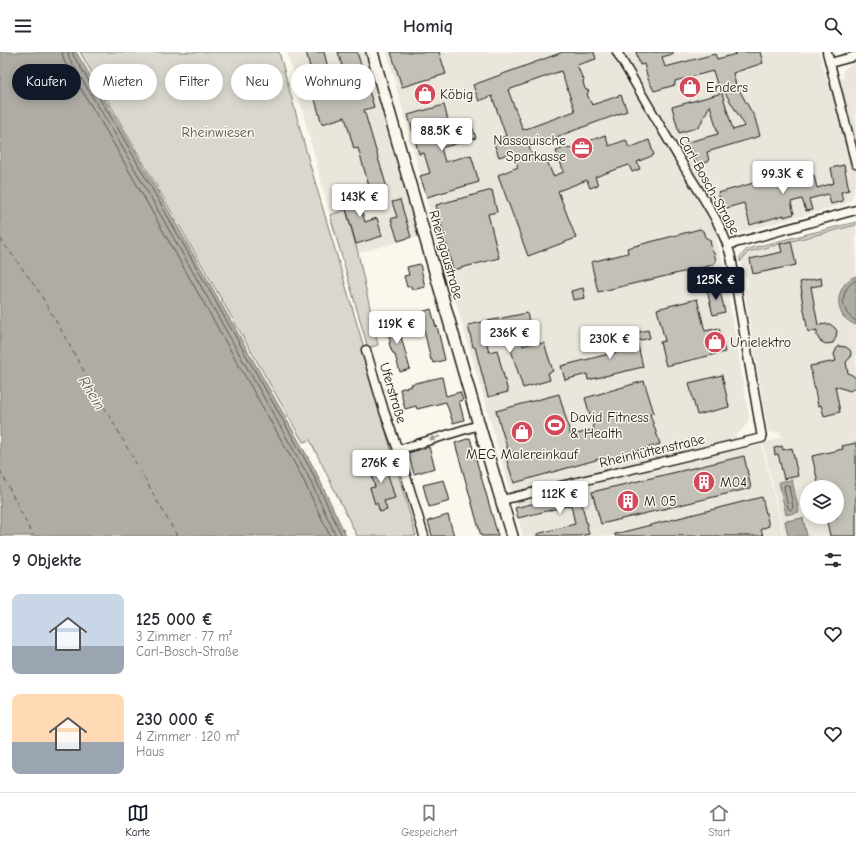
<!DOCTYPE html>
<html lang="de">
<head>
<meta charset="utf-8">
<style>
  :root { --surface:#fff; --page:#f7f7f7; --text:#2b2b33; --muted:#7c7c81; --line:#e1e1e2; --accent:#111827 }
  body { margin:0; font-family:"Comic Neue",sans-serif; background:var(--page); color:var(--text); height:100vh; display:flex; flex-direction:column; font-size:15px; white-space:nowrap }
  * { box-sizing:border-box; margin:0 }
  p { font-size:13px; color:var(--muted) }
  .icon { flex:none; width:22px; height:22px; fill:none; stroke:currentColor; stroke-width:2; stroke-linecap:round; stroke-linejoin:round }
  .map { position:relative; height:484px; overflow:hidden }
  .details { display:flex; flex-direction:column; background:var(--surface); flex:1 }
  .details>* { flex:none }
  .banner { position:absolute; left:12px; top:12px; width:400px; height:36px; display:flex; gap:8px }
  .fabs { position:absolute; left:800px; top:428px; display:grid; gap:8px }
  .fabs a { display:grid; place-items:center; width:44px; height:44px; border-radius:50%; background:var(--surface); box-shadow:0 2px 10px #0003; font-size:20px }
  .price { position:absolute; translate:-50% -34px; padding:0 9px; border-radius:4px; background:#fff; color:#222; font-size:13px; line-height:26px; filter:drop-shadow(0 1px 2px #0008) }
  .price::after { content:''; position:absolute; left:50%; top:24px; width:12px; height:9px; margin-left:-6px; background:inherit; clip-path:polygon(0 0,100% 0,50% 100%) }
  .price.selected { background:var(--accent); color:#fff }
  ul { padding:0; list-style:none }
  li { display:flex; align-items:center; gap:12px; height:100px; padding:0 12px }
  li span { display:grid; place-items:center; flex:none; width:112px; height:80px; border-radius:8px; color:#555 }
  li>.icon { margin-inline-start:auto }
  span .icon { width:48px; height:48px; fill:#fffc; stroke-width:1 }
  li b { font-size:17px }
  h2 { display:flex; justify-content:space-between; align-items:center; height:48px; padding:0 12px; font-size:17px }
  .tag { padding:0 14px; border-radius:18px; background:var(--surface); box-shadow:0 2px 10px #0003; font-size:14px; line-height:36px }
  .tag.selected { background:var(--accent); color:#fff }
  header { display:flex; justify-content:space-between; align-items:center; height:52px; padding:0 12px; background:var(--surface); font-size:18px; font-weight:600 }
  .dock { display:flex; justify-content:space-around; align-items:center; height:56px; border-top:1px solid var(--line); background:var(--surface); font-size:11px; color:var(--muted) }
  .dock a { display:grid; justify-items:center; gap:2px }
  .dock .selected { color:var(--accent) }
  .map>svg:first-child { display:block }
</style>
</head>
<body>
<header><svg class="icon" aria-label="menu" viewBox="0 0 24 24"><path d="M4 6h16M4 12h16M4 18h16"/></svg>Homiq<svg class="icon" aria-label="search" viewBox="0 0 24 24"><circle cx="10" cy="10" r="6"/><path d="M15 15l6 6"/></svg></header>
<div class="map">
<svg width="856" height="484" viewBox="0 0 856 484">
  <rect width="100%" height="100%" fill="#fbf7ec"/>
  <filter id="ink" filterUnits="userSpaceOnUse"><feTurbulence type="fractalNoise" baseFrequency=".025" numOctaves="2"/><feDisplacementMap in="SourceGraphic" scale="8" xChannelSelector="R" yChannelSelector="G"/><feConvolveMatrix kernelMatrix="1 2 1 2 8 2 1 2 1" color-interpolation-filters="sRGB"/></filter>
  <g filter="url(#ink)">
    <path fill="#eae6dc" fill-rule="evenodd" d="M287,0h78l55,184 -62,17 -12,-43 -16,5z
      M387,0h432l9,31 15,-5v-5l1,-4 7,-5 5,-1v123l-2,1v7l-3,6 -8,5 -101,27h-8l-18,8 6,19 27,158 -1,4 -3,5 -4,5 -5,4 3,15 23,-5 21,91h-260l-14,-51 -73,-252z
      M856,170v314h-72l-21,-93 19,-6 -2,-5 -6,1 -6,-1 -23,-138v-4l4,-4 -1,-8h-2l-2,-2 -4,-19 7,-8zM807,435h30v30h-30z"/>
    <path fill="#dad7ce" stroke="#7b7a75" d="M80,0h199l31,113 54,183 18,70 34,118h-59l-47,-96 -7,2z
      M346,158l12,43 20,92 -10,3 -38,-133z
      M856,170v3l-108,27 -8,10v-5l7,-8z"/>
    <path fill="#afaca5" stroke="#74726e" d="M0,0h76l44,73 194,343 32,68h-346z
      M856,224v49c-5,-2 -9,-5 -13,-9 -9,-14 -3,-34 13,-40z
      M792,428l7,32 -13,3 -7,-33z
      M803,466l4,18h-19l-3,-15z"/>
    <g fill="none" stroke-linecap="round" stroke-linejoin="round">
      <path stroke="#575653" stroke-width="1" d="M62,0l2,9 43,71 194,343 29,61
        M68,0l1,6 43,71 194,343 30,64
        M73,0v3l44,72 194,343 31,66
        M856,228c-17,9 -17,32 0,41
        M785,433h3l1,1 4,21 -1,2 -2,1 -2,-2 -4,-21z"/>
      <path stroke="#575653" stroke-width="1" stroke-dasharray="5 4" stroke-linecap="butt" d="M0,186l40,55 137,243
        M0,418l33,66"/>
    </g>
    <path fill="#c3c0b8" stroke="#1c1c1c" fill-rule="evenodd" d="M306,0h18l5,20 14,-4 -5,-16h19l17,55 -10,3 23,78 -16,5 -13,-45 -4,1 -9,-32 -23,7 -11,-38 4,-1z
      M391,0h48l7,22 -44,13z
      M563,0h31l2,7 -19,6 5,12 2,2 -1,3 2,7 4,2 -2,3 5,11 29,-10 6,16 -98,36 5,14 6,-2 8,4 5,13 11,-4 -8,-21 12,-4v2l37,-14 4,11 17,-6 3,8 20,-8 5,15 -17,7 3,7 -8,3 -3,-7 -34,12 3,8 -8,3 -3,-8 -29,11 18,47 -48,18 -30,-81 20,-8 -6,-14 -13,4 -6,-16 13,-5 -14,-40 -13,5 -6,-16zM561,19l14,40 -52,19 -15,-40z
      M636,0h37v2l-11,3 3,10 50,-13 2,5 19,-5 -1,-2h25l3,11 -30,10 4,16 1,-1 17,30 5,18 -53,16 2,9 -12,4 -5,-16h-4l-3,-6 33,-9 -8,-29 -11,22 -20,6 -7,-26 50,-14 11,37 12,-4 -24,-40 -3,1 -5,-16 -38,10v4l-21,6 -6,-12 -4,-15 -4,1z
      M444,53l7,27 21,-6 4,12 -35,10 4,14 26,-7 8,27 -52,15 -7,-21 10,-3 -6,-20 -5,1 -11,-39z
      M844,113l5,25 -8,2 2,9 -12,3 -3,-10 -19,5 3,11 -6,1 -4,-12 -11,3 3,12 -10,3v-2l-34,10 -6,-22 -21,6 -5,-16 50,-14v1l18,-5 1,3 23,-6 1,4 3,-1 3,13 17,-5 -3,-15z
      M355,135l10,35 12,-4 5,18 -26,8 -15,-53z
      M492,138l5,22 -9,2 11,44 -46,12 -17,-65z
      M400,148l11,37 -13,4 -7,-22 6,-2 -5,-15z
      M700,177l3,2 2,6 5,3 2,11 2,2 2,8 -3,4 -115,27 -7,-30 37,-9 -1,-5z
      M791,189l5,24 -43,9 -3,-15 32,-7 -2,-8z
      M420,212l5,23 -13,3 -1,-4 -4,1 -3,-11 5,-1 -2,-8z
      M821,226l1,7 -11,2 7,38 9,-1h3l5,4 2,3 -1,6 -3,6 -7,1 -6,-3 -3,-5v-6l-9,2 -7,-39h1l-2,-11z
      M719,235l6,25 -12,3 -6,-25z
      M583,236l2,10 -12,2 -2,-9z
      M697,247l8,32 14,-3 6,24 -59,14 -6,-24 5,-1 -8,-32z
      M431,257l5,18 1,-1 8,34 -12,3 -1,-3h-1l-7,-30h-2l-4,-13 2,-1 -1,-3z
      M527,261l3,14 -11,3 4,16 16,-5 1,3 4,-1 9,28 -5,2 2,7 -27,8 -12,-38 2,-1 -4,-18 -24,5 4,16 8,-2 11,42 -20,5 -13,-50h-2l-5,-22z
      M396,267l14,50 -10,3 -5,-17h-1l-1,-3h-1l-3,-9h1v-3l-5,-18z
      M648,278l2,8 -13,3 6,26 -55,13 -1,-6 -22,6 -4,-14 60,-15 -4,-15 13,-3 1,1z
      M838,294l8,1 4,3 1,3 -1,5 -4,4 2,11 4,2 4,3v8l-2,2 -4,3 -15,-5 5,26 -16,4 -3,-11 -3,1 -8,-40 26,-5 -2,-7z
      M722,323l7,32 -32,8 -8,-32z
      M442,325l4,19 14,-4 3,8 -4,1 5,19 -11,3 -7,-21 -29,7 -1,-3 -11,3 -5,-20 12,-3 -1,-2z
      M644,329l10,32 -4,1 10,30 -49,15 -1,-3 -96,27 -9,-28 4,-1 -13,-43 63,-17 12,42 23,-7 -9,-31z
      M470,386l19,66 9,32h-17l-10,-36 -16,-57z
      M856,391v93h-26l-4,-19h11v-30h-18l-7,-31 31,-7 -1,-3z
      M782,394l1,4 9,-2 6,28 -14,3 -6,-25 -3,1 -1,-7z
      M429,395l6,21 -21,6 -6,-21z
      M744,404l7,32 -150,36 -9,-32z
      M383,406l12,40 -11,3 3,9 -7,2 -3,-9 -2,1 -5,-16 5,-1 -7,-24z
      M444,428l6,21 -21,6 -6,-22z
      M579,440l10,42 -9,2h-43v-2l38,-10 -4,-19 -53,13 -3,-10z
      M762,445l7,29 -8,3 2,7h-148v-2z
      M448,463l6,21h-22l-4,-15z"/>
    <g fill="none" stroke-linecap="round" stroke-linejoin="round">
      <g stroke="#1c1c1c" stroke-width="11">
        <path id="street" d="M827,0l29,112
          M830,11l26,-7
          M728,193l128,-35
          M366,298l18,61 14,39 26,86
          M398,398l81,-25
          M502,448l260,-62 -30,-176c-6,-32 -29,-64 -46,-92 -23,-39 -46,-79 -69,-118"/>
      </g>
      <g stroke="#1c1c1c" stroke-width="14">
        <path id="secondary" d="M372,0l107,373 33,111"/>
      </g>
      <use href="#street" stroke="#fbf7ec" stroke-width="8"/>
      <use href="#secondary" stroke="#fbf7ec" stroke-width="11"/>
    </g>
    <defs><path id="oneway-solid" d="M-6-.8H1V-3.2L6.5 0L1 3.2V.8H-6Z"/></defs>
    <use fill="#97948e" href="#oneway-solid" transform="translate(435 386) rotate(163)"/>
  </g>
  <defs>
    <g id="shop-disc" transform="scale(1.15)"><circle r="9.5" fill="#d1495b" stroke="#fbf7ec"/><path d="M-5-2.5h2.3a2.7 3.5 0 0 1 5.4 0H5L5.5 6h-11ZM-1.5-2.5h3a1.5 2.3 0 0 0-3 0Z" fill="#fff"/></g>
    <g id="office-disc" transform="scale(1.15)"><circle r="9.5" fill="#d1495b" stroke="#fbf7ec"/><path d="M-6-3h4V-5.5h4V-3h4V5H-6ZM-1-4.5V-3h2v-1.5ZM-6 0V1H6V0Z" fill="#fff"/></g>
    <g id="stadium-disc" transform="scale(1.15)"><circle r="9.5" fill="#d1495b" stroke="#fbf7ec"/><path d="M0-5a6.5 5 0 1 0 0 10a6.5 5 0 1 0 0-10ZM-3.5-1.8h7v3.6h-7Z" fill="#fff"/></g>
    <g id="building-disc" transform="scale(1.15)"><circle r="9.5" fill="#d1495b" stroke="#fbf7ec"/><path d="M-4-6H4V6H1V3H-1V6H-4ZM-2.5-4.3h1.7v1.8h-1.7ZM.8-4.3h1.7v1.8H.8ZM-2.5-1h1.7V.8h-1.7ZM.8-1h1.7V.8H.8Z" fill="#fff"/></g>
  </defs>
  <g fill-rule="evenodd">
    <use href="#shop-disc" x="690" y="35"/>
    <use href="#shop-disc" x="425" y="42"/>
    <use href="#office-disc" x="582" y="96"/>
    <use href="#shop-disc" x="715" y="290"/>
    <use href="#stadium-disc" x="555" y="373"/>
    <use href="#shop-disc" x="522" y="380"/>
    <use href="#building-disc" x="704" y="430"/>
    <use href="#building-disc" x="628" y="449"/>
  </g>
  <g text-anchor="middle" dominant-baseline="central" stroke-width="3" stroke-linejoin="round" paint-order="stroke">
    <g font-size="14" fill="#1c1c1c" stroke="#fbf7ec" text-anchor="start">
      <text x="706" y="35">Enders</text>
      <text x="440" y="42">Köbig</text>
      <text x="566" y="88" text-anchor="end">Nassauische<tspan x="566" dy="16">Sparkasse</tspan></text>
      <text x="730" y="290">Unielektro</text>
      <text x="570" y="365">David Fitness<tspan x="570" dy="16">&amp; Health</tspan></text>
      <text x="522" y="402" text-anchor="middle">MEG Malereinkauf</text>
      <text x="720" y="430">M04</text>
      <text x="644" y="449">M 05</text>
    </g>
    <g font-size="14" fill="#555451" stroke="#fbf7ec">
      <text x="218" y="80">Rheinwiesen</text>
    </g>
    <g font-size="14" fill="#1c1c1c" stroke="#fbf7ec">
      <text transform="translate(709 133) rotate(61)">Carl-Bosch-Straße</text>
      <text transform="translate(446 203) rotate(74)">Rheingaustraße</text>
      <text transform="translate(393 341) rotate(73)">Uferstraße</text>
      <text transform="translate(652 399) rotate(-13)">Rheinhüttenstraße</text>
    </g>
    <g font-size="15" font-style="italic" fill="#575653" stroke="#fbf7ec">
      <text transform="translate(92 341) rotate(59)">Rhein</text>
    </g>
  </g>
</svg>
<div class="fabs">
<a><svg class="icon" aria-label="layers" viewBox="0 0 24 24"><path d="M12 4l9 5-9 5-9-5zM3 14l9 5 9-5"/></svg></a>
</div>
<b class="price" style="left:442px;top:100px">88.5K €</b>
<b class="price" style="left:783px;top:143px">99.3K €</b>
<b class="price" style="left:360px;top:166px">143K €</b>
<b class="price selected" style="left:716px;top:249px">125K €</b>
<b class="price" style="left:397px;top:293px">119K €</b>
<b class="price" style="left:510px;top:302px">236K €</b>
<b class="price" style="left:610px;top:308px">230K €</b>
<b class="price" style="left:381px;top:432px">276K €</b>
<b class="price" style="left:560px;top:463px">112K €</b>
<div class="banner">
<a class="tag selected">Kaufen</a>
<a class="tag">Mieten</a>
<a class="tag">Filter</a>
<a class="tag">Neu</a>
<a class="tag">Wohnung</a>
</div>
</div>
<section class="details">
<h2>9 Objekte<svg class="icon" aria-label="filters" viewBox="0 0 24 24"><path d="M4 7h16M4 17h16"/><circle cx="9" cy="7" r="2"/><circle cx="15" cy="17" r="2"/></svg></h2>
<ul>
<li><span style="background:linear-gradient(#c9d6e8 65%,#9aa5b1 0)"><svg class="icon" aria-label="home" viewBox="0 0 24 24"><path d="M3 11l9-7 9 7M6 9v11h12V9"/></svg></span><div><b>125 000 €</b><p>3 Zimmer · 77 m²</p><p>Carl-Bosch-Straße</p></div><svg class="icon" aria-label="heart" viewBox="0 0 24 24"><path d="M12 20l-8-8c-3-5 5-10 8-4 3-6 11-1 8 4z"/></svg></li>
<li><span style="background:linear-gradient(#ffd9b3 60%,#9aa5b1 0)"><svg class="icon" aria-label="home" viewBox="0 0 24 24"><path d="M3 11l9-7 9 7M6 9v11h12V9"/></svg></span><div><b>230 000 €</b><p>4 Zimmer · 120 m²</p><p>Haus</p></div><svg class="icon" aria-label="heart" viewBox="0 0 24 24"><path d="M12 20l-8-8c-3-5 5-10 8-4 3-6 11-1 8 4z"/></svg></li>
</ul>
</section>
<nav class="dock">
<a class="selected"><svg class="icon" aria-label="map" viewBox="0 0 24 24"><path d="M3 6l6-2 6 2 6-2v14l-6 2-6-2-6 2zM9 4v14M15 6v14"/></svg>Karte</a>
<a><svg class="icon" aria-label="saved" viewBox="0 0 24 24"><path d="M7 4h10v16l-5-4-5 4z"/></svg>Gespeichert</a>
<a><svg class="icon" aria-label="home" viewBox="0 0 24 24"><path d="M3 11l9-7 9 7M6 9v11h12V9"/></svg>Start</a>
</nav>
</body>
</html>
